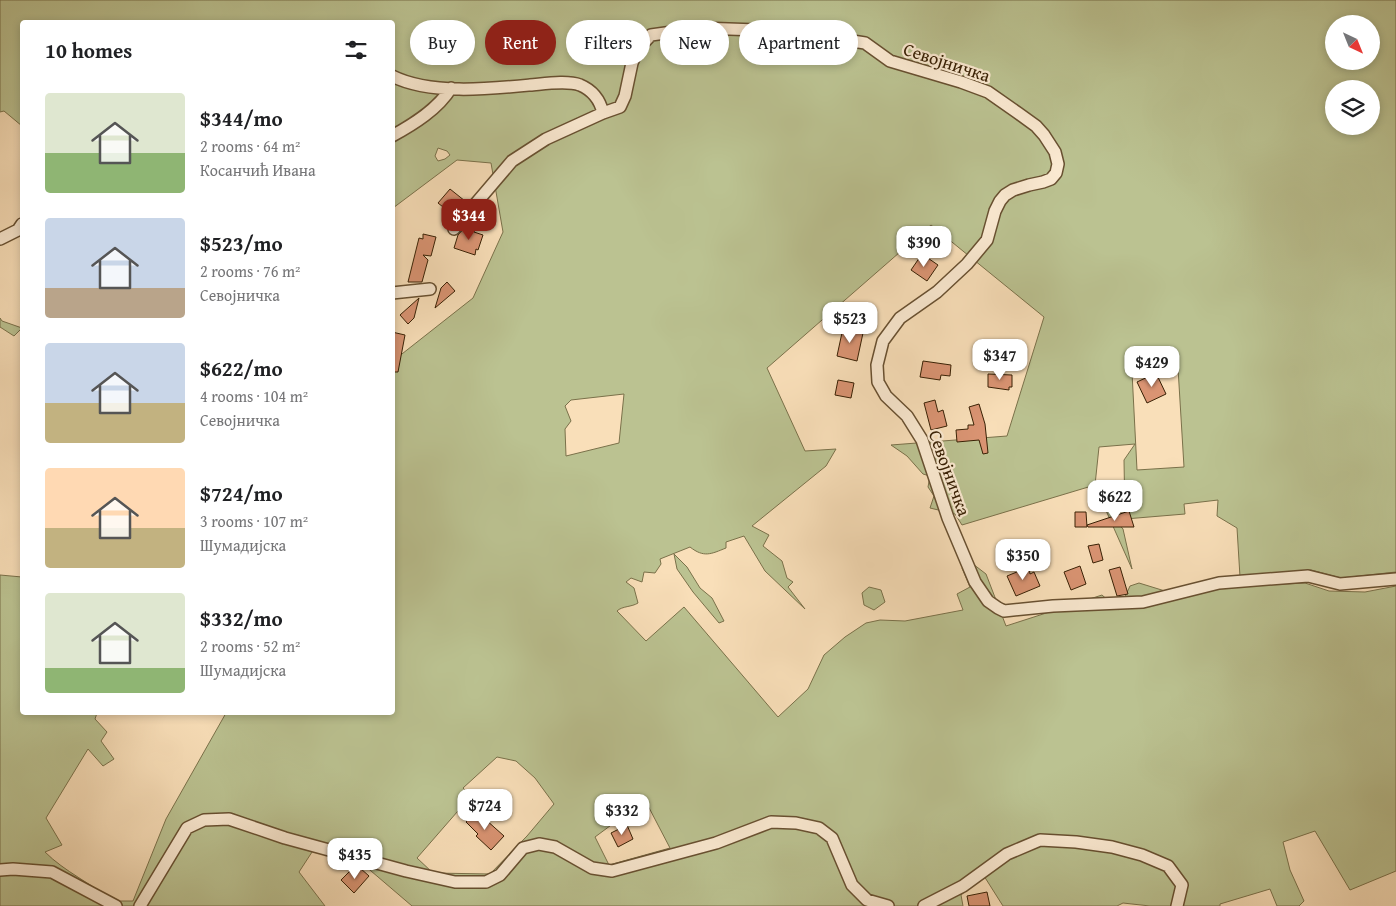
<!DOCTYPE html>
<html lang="en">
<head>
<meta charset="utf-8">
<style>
  :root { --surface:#fff; --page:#f2f2f2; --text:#202124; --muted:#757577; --accent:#8f2418 }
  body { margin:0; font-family:"Gentium Book Plus",serif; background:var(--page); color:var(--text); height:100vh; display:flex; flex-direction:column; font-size:19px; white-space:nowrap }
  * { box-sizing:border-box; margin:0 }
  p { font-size:16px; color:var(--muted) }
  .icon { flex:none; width:28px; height:28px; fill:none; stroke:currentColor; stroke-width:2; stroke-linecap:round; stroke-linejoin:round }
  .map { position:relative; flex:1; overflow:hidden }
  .panel { position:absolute; left:20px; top:20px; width:375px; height:695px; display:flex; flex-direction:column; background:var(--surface); border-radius:5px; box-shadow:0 2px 8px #0003 }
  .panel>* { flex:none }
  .top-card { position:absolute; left:410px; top:20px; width:475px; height:45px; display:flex; gap:10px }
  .needle { width:32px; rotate:137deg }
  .tools { position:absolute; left:1325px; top:15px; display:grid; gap:10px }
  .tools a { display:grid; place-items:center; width:55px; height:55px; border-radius:50%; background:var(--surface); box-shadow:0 2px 8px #0003; font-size:25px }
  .price { position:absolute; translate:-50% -42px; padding:0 11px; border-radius:10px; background:#fff; color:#222; font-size:16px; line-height:32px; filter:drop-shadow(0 1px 2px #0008) }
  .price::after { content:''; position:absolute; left:50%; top:30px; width:15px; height:11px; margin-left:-8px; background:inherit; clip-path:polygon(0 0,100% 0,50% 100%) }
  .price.active { background:var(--accent); color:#fff }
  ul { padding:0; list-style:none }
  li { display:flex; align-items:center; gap:15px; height:125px; padding:0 25px }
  li span { display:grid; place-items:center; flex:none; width:140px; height:100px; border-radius:5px; color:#555 }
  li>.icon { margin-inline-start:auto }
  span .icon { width:60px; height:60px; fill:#fffc; stroke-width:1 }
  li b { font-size:21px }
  h2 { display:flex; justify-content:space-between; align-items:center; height:60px; padding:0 25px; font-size:21px }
  .pill { padding:0 18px; border-radius:22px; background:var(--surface); box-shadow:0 2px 8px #0003; font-size:18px; line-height:45px }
  .pill.active { background:var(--accent); color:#fff }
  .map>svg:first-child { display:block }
</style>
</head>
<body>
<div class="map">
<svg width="1396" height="906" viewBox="0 0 1396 906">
  <rect width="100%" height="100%" fill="#f9dfb9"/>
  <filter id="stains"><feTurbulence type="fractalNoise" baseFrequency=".004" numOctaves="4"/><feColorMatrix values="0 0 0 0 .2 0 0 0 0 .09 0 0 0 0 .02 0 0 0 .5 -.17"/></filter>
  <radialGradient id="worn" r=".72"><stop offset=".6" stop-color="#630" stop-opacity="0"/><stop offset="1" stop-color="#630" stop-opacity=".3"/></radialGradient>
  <path fill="#bbc291" stroke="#7a714a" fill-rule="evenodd" d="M0,0h1396v572l-55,6 -30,-8 -71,7v9l65,-3 24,8 36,1 31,-6v285l-46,19 -35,-59 -32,11 7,28 14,31 -5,5h-22l-7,-17 -50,15v2h-70l-27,-3 -6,3h-114l-19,-30 -23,19 2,11h-551l-48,-41 -50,-16 -15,23 26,34h-325v-331l22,2v135l75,1 -2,6 12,13 -6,9 13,18 -11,7 -15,-17 -42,69 16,27 -17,7c20,20 46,31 67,49h21l33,-82 60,-106 166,-1 1,-351 80,-63 30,-66 -12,-69 -34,-3 -64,48 -1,-186h-370v104l-18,-15 -4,1zM1334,24h37v37h-37zM1334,89h37v37h-37zM438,148l9,3 3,4 -5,4 -7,2 -3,-5zM931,225l113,92 -37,119 -116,9 16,11 16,18 7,2 -2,11 6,9 -4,12 25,6 7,11 133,-40 4,-38 36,-3 -11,16 1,59 60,-5 -1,-10 34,-4 -1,16 20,12 3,49 -75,14 -26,-8 -9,3 -11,24 -17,-15 -96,31 -20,-52 -13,-10 -11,4 8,19 -13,7 6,16 -58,11 -25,-1 -14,3 -21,14 -21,18 -16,34 -30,28 -94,-110 -38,34 -29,-30c5,-5 15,-4 21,-8l-4,-15 -8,-6 5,-4 11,4 2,-10 11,1 6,-9 -1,-5 30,-12c14,11 21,7 36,1v-6l18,-6 21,35 40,38 -17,-22 5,-5 -6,-4 -5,-17 -19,-15 6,-11 -17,-9 74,-60 10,-17 -31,2 -38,-83zM1178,368l6,99 -47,3 -5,-98zM624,394l-5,49 -53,13 -1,-27 6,-8 -6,-15 6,-6zM497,757l19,4 19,17 19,26 -27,32 -37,38 -57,-1 -16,-15 54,-62 -8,-8zM645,800l25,48 -61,17 -14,-28z
    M0,318l2,3 20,7 -8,8 -14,-9z
    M1110,503l8,9 -2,9 7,8 9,40 -28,-63z
    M674,554l13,13 13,21 12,10 12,23 -5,2 -26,-31 -16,-23z
    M869,587l12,3 4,12 -11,8 -10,-5 -2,-12z"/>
  <path fill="#da9473" stroke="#382004" d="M450,189l15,12 -12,14 -15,-12z
    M466,226l9,3 -1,3 9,3 -5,15 -2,-1 -1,6 -21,-7 4,-13z
    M423,234l13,3 -5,19 -8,-1 5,5 -6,22h-14l11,-44 4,1z
    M922,254l16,11 -11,16 -16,-11z
    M447,282l8,9 -20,17 6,-20z
    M419,298l-5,20 -6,6 -8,-9z
    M843,328l20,5 -6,28 -20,-5z
    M392,332l13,3 -7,37h-6z
    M923,361l28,4 -1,11 -9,-1 -1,5 -20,-3z
    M1156,373l10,21 -19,9 -10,-21z
    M988,374l24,1v12h-3v3l-21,-3z
    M838,380l16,3 -3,15 -16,-3z
    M935,400l3,12 5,-2 4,16 -16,4 -7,-27z
    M979,404l6,20 3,29 -5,1 -4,-14 -22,2 -1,-12 12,-1v-4h6l-5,-18z
    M1129,511l5,16h-46l-1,-2z
    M1075,512h11l1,15h-12z
    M1099,544l4,16 -10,3 -5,-17z
    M1080,566l6,18 -15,6 -7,-18z
    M1029,567l1,7 4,-2 6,14 -24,10 -9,-20z
    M1120,567l8,27 -11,2 -8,-26z
    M476,811l28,25 -13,14 -15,-14 2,-2 -12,-12z
    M627,825l6,14 -15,8 -7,-14z
    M360,868l9,8 -15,17 -13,-13 9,-9 4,4z
    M987,892l3,14h-21l-2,-10z"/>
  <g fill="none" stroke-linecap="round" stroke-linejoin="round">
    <g stroke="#685031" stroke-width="14">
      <path id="street" d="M392,76c38,19 97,13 138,9 13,-1 37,-5 50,0 12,5 20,15 23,28
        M392,136c22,-12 46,-27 59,-48
        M454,229l58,-68 34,-22 57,-26 17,-6 5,-11 7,-33 6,-14 13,-14 50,-7 88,3 76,12 25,18 71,21 27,10 30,21 18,13 8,9 11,17 3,12 -2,9 -5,6 -8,3 -14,3 -16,5 -8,5 -5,6 -5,10 -8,29 -20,24 -30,28 -37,26 -17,23 -6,24 1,17 8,14 21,20 15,24 26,78 27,64 13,19 10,7 6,3 49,-5 90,-4 76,-19 89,-7 32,8 56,-5
        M0,239l18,-9 4,-6
        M392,293l38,-4
        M0,870l13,-1 39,3 64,34
        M140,906l47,-78 17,-8 25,-1 56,19 121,33 49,11h31l14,-7 23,-27 16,-4 16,3 37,21 20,3 104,-28 55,-21 25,1 23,5 13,10 20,47 15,15 21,6
        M924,906l39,-20 44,-32 33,-14 36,2 36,5 30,8 26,11 14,19 -5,21"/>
    </g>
    <use href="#street" stroke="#fbead2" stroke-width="11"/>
  </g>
  <g text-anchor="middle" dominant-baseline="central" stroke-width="4.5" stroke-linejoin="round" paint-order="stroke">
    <g font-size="18" fill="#382004" stroke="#fbead2">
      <text transform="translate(947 62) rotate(18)">Севојничка</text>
      <text transform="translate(950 473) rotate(70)">Севојничка</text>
    </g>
  </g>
  <rect width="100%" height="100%" filter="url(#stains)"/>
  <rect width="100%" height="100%" fill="url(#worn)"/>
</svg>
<div class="tools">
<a><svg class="needle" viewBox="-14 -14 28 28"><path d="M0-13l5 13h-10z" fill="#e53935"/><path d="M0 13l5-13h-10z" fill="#757577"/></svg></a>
<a><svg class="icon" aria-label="layers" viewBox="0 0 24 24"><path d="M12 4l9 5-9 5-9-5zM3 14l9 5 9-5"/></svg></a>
</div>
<b class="price active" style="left:469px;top:241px">$344</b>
<b class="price" style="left:924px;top:268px">$390</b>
<b class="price" style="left:850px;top:344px">$523</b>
<b class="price" style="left:1000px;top:381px">$347</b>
<b class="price" style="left:1152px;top:388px">$429</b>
<b class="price" style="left:1115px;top:522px">$622</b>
<b class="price" style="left:1023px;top:581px">$350</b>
<b class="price" style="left:485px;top:831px">$724</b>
<b class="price" style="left:622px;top:836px">$332</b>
<b class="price" style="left:355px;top:880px">$435</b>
<div class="top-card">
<a class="pill">Buy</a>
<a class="pill active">Rent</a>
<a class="pill">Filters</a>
<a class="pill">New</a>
<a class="pill">Apartment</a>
</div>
<section class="panel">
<h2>10 homes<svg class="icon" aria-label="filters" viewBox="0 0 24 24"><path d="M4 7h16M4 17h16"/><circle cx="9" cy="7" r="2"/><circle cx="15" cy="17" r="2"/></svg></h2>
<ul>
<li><span style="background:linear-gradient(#dfe7d0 60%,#8fb573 0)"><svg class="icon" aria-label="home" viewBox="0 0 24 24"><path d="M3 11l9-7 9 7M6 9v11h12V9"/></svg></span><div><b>$344/mo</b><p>2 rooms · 64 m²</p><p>Косанчић Ивана</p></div></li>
<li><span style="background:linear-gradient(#c9d6e8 70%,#b9a48a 0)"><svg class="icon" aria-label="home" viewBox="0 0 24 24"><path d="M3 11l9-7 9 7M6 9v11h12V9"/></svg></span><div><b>$523/mo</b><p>2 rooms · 76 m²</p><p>Севојничка</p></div></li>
<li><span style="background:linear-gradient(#c9d6e8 60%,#c2b280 0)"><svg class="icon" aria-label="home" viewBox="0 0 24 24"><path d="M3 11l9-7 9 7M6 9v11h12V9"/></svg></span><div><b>$622/mo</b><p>4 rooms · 104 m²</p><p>Севојничка</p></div></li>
<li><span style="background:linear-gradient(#ffd9b3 60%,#c2b280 0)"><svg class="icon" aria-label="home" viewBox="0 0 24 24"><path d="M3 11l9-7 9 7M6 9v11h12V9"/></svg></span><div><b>$724/mo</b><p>3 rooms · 107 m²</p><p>Шумадијска</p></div></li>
<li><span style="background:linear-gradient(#dfe7d0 75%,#8fb573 0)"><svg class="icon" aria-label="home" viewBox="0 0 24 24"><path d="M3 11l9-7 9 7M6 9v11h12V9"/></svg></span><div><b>$332/mo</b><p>2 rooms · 52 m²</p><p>Шумадијска</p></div></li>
</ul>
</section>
</div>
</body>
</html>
